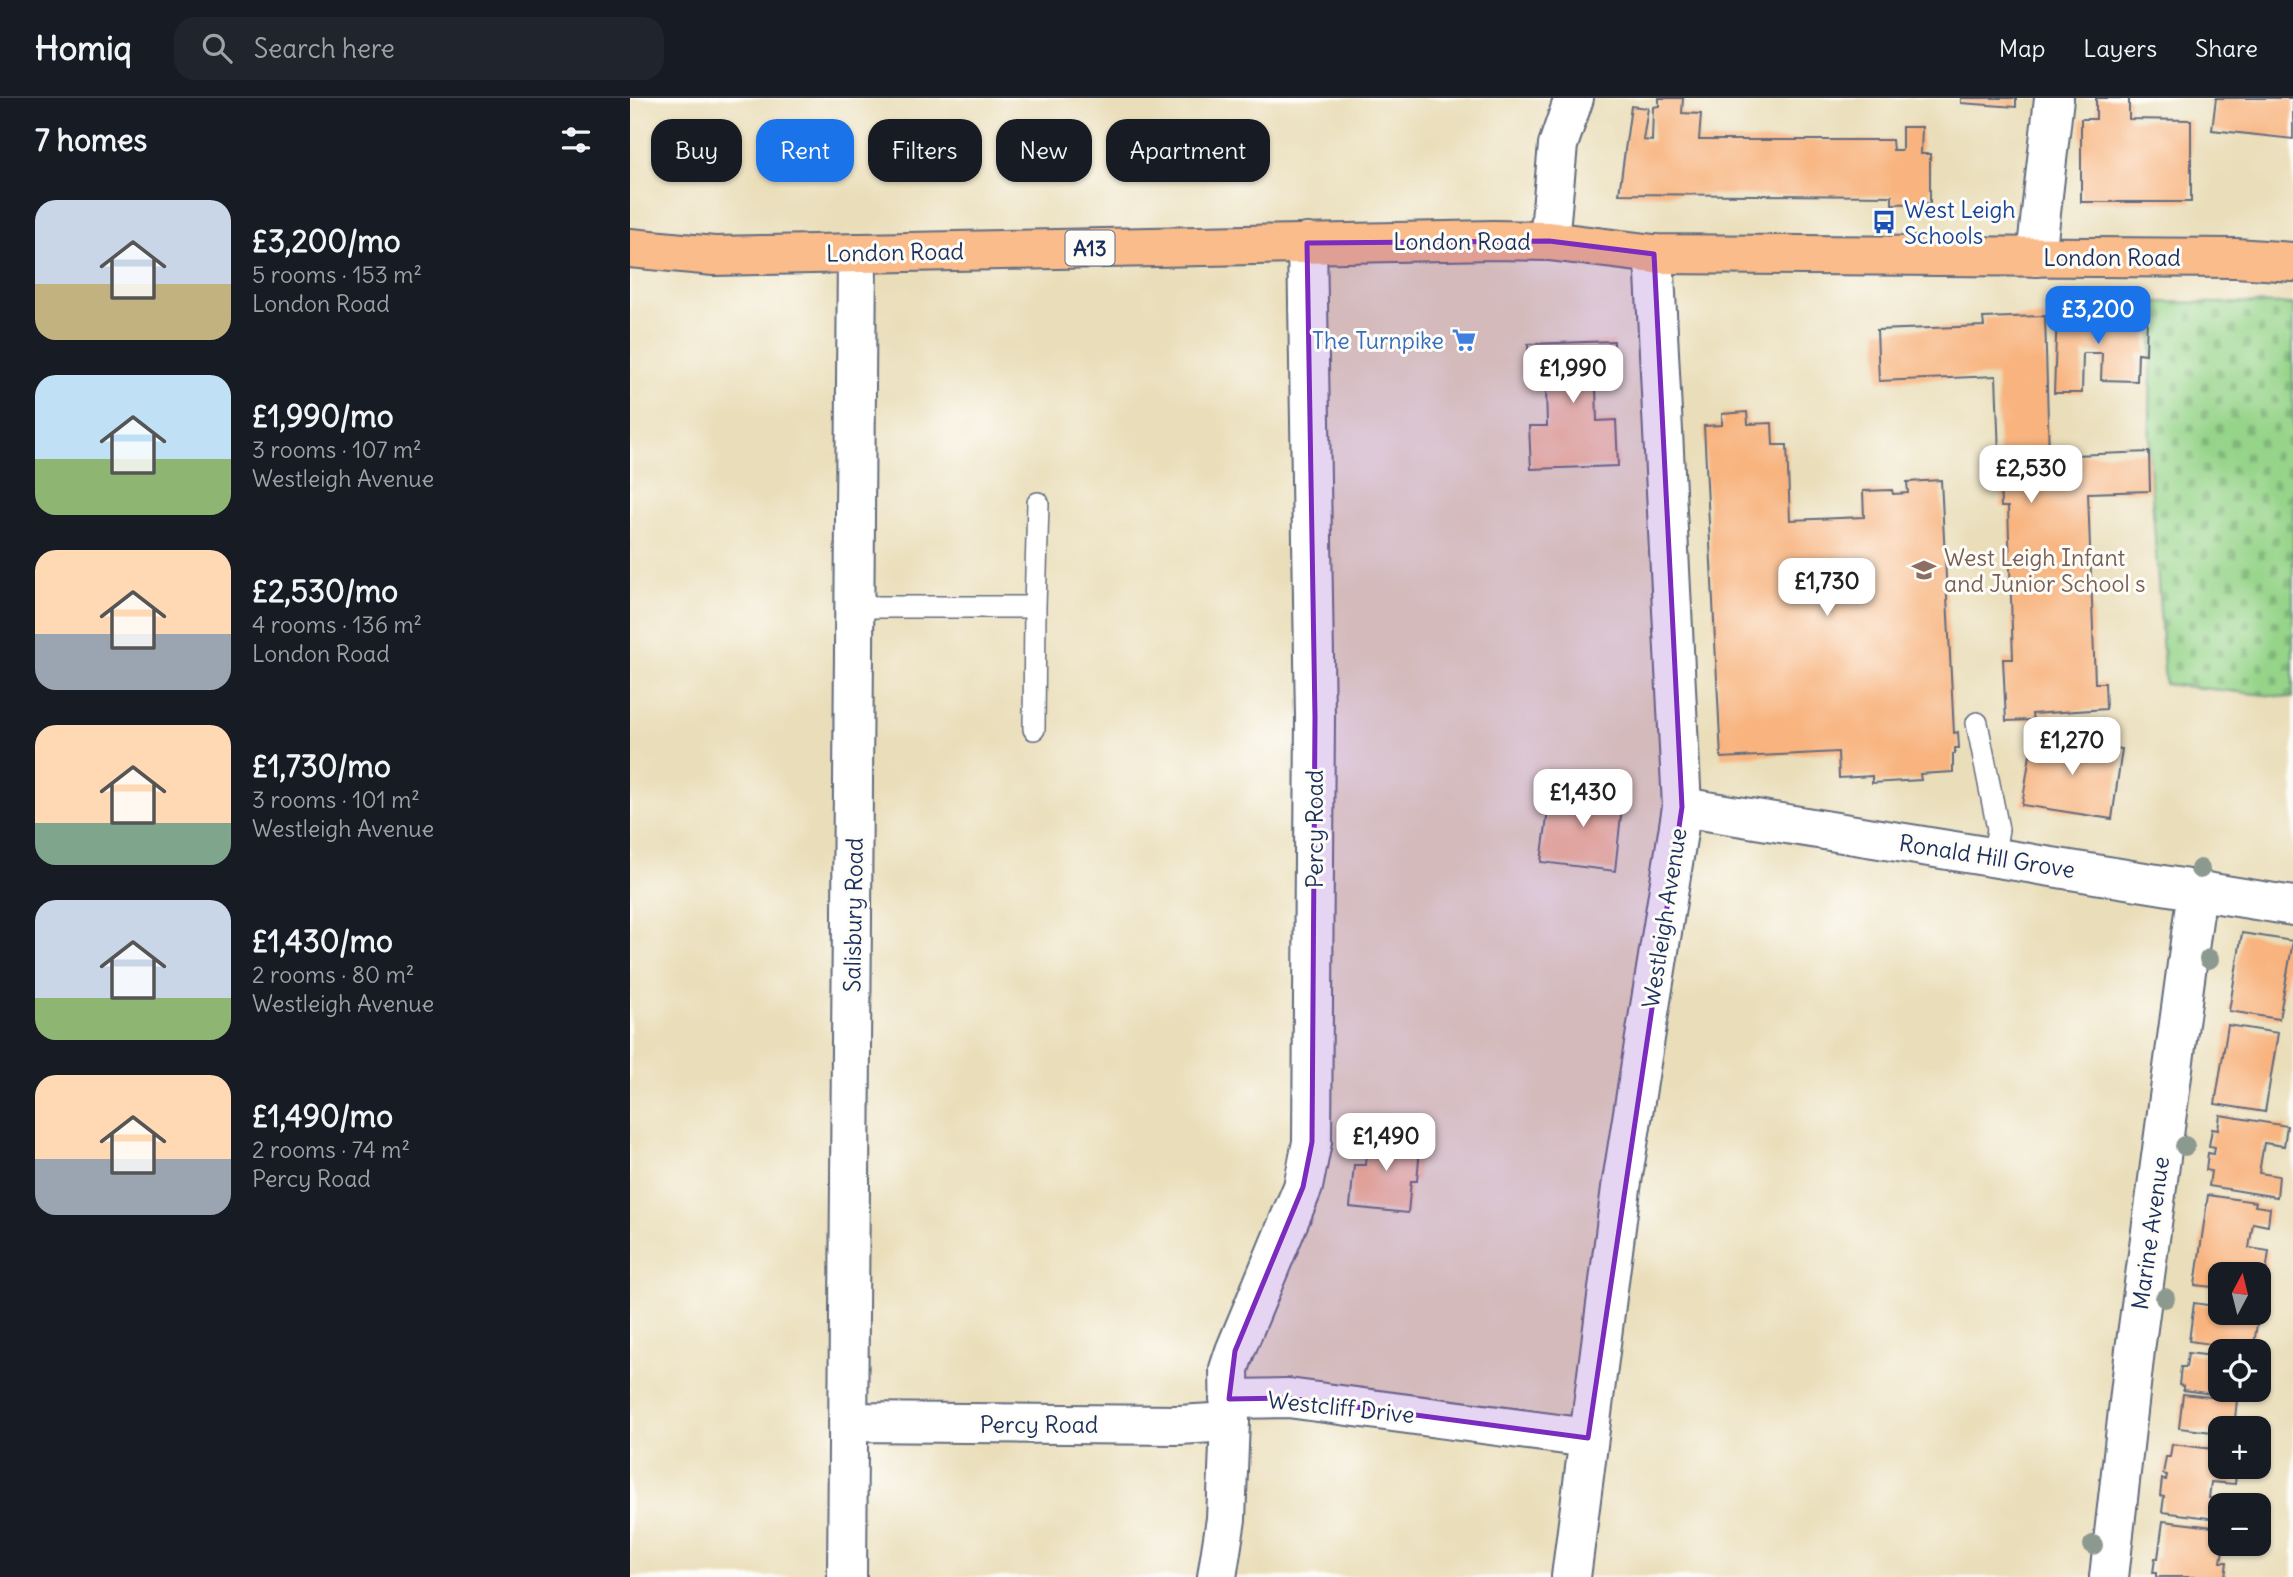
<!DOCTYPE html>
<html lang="en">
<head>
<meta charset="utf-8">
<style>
  :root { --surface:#171b24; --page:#20242c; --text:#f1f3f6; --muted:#9ea1a6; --line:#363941; --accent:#1a73e8 }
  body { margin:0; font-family:Delius,sans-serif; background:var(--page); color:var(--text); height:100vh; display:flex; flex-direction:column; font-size:26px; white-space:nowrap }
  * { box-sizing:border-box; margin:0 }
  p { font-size:23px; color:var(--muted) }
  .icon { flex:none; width:38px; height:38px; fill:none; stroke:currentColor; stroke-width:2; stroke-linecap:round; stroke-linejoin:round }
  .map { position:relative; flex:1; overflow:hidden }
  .drawer { display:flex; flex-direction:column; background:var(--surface); width:630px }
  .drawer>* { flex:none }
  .hud { position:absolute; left:21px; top:21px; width:665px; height:63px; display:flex; gap:14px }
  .needle { width:46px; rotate:7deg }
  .controls { position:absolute; left:1578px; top:1164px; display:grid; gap:14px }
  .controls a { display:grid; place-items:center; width:63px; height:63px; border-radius:14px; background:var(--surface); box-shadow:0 2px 5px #0004; font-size:35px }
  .price { position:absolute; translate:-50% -60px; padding:0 16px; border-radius:14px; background:#fff; color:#222; font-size:23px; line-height:46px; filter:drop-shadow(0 2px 4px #0008) }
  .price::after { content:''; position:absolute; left:50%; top:42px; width:21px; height:16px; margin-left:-10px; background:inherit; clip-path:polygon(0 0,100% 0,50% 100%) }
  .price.active { background:var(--accent); color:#fff }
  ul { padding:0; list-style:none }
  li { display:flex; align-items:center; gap:21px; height:175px; padding:0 35px }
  li span { display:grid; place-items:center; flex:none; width:196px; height:140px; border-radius:21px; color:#555 }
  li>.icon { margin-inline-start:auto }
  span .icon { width:84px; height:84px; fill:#fffc; stroke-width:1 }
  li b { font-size:30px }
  h2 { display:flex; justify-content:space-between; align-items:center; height:84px; padding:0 35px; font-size:30px }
  .tag { padding:0 24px; border-radius:21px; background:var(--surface); box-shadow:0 2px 5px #0004; font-size:24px; line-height:63px }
  .tag.active { background:var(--accent); color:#fff }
  header { display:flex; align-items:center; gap:42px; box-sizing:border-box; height:98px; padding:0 35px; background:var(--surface); border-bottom:2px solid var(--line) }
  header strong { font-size:33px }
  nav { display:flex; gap:38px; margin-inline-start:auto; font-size:24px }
  .search { width:490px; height:63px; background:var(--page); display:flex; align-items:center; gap:18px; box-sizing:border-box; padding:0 24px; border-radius:21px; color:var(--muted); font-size:26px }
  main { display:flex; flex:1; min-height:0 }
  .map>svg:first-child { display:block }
</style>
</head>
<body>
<header>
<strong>Homiq</strong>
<div class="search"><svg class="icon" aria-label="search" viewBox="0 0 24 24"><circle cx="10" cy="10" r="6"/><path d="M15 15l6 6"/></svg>Search here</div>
<nav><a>Map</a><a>Layers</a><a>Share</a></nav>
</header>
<main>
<section class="drawer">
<h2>7 homes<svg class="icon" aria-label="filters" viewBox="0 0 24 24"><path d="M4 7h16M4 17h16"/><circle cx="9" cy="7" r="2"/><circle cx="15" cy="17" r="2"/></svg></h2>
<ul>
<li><span style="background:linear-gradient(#c9d6e8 60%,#c2b280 0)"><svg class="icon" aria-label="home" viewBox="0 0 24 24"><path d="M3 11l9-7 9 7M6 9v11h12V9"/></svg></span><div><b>£3,200/mo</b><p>5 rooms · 153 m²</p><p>London Road</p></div></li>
<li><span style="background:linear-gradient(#bfe0f5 60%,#8fb573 0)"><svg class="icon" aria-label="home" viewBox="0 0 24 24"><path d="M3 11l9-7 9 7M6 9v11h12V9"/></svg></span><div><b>£1,990/mo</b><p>3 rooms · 107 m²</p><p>Westleigh Avenue</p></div></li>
<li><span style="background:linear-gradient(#ffd9b3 60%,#9aa5b1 0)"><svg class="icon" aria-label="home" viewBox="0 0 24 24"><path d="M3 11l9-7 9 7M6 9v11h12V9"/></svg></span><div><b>£2,530/mo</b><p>4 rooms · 136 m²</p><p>London Road</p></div></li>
<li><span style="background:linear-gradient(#ffd9b3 70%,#7fa58c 0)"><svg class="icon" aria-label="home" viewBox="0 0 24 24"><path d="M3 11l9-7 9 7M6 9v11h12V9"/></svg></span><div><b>£1,730/mo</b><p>3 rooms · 101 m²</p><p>Westleigh Avenue</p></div></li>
<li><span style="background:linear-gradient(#c9d6e8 70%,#8fb573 0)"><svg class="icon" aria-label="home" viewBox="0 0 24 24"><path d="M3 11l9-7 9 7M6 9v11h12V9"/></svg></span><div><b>£1,430/mo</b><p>2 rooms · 80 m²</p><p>Westleigh Avenue</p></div></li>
<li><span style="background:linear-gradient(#ffd9b3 60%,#9aa5b1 0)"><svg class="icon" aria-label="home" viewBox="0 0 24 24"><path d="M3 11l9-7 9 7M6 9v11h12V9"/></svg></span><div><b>£1,490/mo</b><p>2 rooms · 74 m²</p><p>Percy Road</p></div></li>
</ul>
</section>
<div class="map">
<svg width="1663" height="1479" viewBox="0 0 1663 1479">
  <defs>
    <pattern id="cemetery-stones" width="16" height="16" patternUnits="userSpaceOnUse" patternTransform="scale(1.75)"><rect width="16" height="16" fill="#96d48a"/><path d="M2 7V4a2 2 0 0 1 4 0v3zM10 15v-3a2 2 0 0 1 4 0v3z" fill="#81b67a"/></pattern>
  </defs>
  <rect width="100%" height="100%" fill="#fdfcf7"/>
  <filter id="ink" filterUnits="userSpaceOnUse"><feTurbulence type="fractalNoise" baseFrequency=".0143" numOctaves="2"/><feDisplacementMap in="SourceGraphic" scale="14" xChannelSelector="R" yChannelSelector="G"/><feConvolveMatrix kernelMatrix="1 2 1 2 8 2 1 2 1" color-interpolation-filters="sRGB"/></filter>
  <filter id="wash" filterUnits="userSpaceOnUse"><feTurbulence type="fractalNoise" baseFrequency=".00686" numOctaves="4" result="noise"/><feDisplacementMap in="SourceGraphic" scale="28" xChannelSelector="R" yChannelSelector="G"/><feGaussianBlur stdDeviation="1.57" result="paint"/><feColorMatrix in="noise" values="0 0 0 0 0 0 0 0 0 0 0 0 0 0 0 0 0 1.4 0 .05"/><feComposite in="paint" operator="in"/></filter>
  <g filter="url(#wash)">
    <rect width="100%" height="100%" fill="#eadeba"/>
    <path fill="url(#cemetery-stones)" stroke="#588274" stroke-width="2" d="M1523,204l140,2v394l-128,-14 -16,-232z"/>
    <g id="blocks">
      <path fill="#f8b37e" d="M1029,0h24l-1,15 19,1 -2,26h193l1,10h9v-23h20l-1,27h9v49l-38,1v-8l-273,-2 12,-88 17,2 -5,32 9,1 1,-34 6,-1z
        M1331,0h55v9l-55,-4z
        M1466,0h33v21l62,1v82h-110v-83h15z
        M1586,0h77v41l-81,-9z
        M1427,212l90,3 -1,41 -8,-1 -1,28 -36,-1 1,-27h-19l-1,40h-28z
        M1415,218l4,140 100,-4 1,39 -62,2 7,190h10l1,26 -74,5 1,6 -27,1 -3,-62h10l-5,-152h-7l-5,-131 -117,5 -2,-51 107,-4 -1,-8z
        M984,243l1,45h-19l1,35 19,-1 2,46 -87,3 -2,-43h18l-1,-40 -17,1 -1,-43z
        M1117,314l1,12 24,-1 1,22h14l3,75 74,-3 -1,-26 29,-1 1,4 15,-1 -1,-11 34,-2 13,253 4,-1 1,16h-4v6h-2v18l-33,2 1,6 -49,3v-7l-33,2 -1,-26 -117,6 -17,-332 18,-1v-11z
        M1403,638l89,13 -10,70 -90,-14z
        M921,690l72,8 -8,75 -74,-9z
        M1612,835l51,8 -14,78 -50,-8z
        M1598,927l50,8 -13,79 -50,-8z
        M1590,1017l67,11 -3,20 -20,-3 -5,30 20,3 -2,21 -68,-11 2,-15 -5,-1 2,-17 6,1 1,-7 -6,-1 3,-17 6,1z
        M738,1034l53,5 -4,44h-6l-3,32 -58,-6 4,-42h11z
        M1578,1097l48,7 -1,4 15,2 -2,18 -15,-3 -4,25 20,3 -6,44 -4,-1v-20h-38v14l-26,-3z
        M1564,1205l27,4v5h38l-6,38 -64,-9z
        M1558,1255l33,4v33h31l-1,9 -68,-9v-4l-4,-1 2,-18h5z
        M1553,1296l54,6 -3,28h-13v5l-42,-5z
        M1542,1346l49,6v16h16l-2,18 -24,-2 -2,16 9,1 -2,20 -54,-7 2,-15 -4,-1 2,-17 4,1 1,-5 -4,-1 3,-17h4z
        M1533,1423l58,7v16h3l-3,18h6l-2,15h-69v-4h-3l2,-15h3z"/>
    </g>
  </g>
  <g filter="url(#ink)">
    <use href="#blocks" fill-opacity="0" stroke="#636c7e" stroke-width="2"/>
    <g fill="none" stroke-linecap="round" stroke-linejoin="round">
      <g stroke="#636c7e" stroke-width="24">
        <path id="service" d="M226,509h179l3,-104
          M1347,625l21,106 -5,29
          M404,631l1,-122"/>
      </g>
      <g stroke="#636c7e" stroke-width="42">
        <path id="minor" d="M1406,159l18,-159
          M1052,709l611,99
          M599,1301l59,-1 300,40
          M218,1324l331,3 51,-3
          M217,1479l10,-1324
          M587,1479l9,-58 4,-97 -1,-53 6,-18 68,-164 9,-45 3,-425 -8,-474
          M941,1479l50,-389 61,-381 -28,-553
          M1479,1479l26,-227 62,-460"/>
      </g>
      <g stroke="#636c7e" stroke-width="42">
        <path id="tertiary" d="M919,143l9,-96 16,-47"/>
      </g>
      <g stroke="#636c7e" stroke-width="42">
        <path id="primary" d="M0,150l84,8 779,-16 56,1 105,13 582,4 57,4"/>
      </g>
      <use href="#service" stroke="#fff" stroke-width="21"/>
      <use href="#minor" stroke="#fff" stroke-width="38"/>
      <use href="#tertiary" stroke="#fff" stroke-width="38"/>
      <use href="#primary" stroke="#f9bc8a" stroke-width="38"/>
    </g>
    <g fill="#8c998f">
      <circle cx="1570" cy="771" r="10"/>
      <circle cx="1579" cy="861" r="10"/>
      <circle cx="1555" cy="1048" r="10"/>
      <circle cx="1535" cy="1200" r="10"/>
      <circle cx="1463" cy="1447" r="10"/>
    </g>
  </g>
  <path fill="#7b2cbf" fill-opacity="0.2" stroke="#7b2cbf" stroke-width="5" stroke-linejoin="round" d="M919,143l105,13 28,553 -94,631 -300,-40 -59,1 6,-48 68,-164 9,-45 3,-425 -8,-474z"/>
  <defs>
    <g id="bus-bare" transform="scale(1.89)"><path d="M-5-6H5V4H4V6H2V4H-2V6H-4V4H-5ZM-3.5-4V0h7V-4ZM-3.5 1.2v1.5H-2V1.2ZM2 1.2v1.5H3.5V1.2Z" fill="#1a4fb4" stroke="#fdfcf7" stroke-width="2.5" paint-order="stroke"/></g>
    <g id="supermarket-bare" transform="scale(1.89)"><path d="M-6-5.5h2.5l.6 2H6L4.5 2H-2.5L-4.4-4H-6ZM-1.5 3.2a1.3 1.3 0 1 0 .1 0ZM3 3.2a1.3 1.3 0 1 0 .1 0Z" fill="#3f7fe0" stroke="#fdfcf7" stroke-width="2.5" paint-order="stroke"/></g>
    <g id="school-bare" transform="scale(1.89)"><path d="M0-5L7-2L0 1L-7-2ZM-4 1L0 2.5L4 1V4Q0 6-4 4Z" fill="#8d6e63" stroke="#fdfcf7" stroke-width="2.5" paint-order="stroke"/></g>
  </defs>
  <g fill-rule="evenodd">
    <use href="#bus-bare" x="1254" y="124"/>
    <use href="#supermarket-bare" x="834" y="242"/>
    <use href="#school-bare" x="1294" y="472"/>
  </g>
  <g text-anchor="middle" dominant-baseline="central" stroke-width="6" stroke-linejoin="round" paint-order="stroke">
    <rect fill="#fdfcf7" stroke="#5f6c8c" stroke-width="2" x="435.5" y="132.5" width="49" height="35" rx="5"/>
    <g font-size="21" font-weight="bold" fill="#1b2f5e">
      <text x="460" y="150">A13</text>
    </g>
    <g font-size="23" fill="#164399" stroke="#fdfcf7" text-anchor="start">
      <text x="1274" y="111">West Leigh<tspan x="1274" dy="26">Schools</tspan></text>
    </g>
    <g font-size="23" fill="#1b2f5e" stroke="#fdfcf7">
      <text x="832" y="143">London Road</text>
      <text transform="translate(265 154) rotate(-1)">London Road</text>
      <text x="1482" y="159">London Road</text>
      <text transform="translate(684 731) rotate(-90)">Percy Road</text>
      <text transform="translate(1357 758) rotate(9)">Ronald Hill Grove</text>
      <text transform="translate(223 817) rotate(-89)">Salisbury Road</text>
      <text transform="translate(1034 820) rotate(-81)">Westleigh Avenue</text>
      <text transform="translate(1520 1135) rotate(-82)">Marine Avenue</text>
      <text transform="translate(711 1309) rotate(6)">Westcliff Drive</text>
      <text x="409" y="1326">Percy Road</text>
    </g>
    <g font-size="23" fill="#366cbe" stroke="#fdfcf7" text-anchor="end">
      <text x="814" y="242">The Turnpike</text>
    </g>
    <g font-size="23" fill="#785e54" stroke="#fdfcf7" text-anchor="start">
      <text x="1314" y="459">West Leigh Infant<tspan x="1314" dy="26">and Junior School s</tspan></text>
    </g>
  </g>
</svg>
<div class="controls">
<a><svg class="needle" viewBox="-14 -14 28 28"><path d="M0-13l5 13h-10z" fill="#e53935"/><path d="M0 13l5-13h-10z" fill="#9ea1a6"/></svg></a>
<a><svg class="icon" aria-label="locate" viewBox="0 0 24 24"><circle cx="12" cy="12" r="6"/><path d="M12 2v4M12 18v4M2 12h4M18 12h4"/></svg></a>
<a>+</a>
<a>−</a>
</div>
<b class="price active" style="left:1468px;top:248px">£3,200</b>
<b class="price" style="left:943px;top:307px">£1,990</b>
<b class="price" style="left:1401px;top:407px">£2,530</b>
<b class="price" style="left:1197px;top:520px">£1,730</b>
<b class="price" style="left:1442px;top:679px">£1,270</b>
<b class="price" style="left:953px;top:731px">£1,430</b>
<b class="price" style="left:756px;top:1075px">£1,490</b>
<div class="hud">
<a class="tag">Buy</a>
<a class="tag active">Rent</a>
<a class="tag">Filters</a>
<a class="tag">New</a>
<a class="tag">Apartment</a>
</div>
</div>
</main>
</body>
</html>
